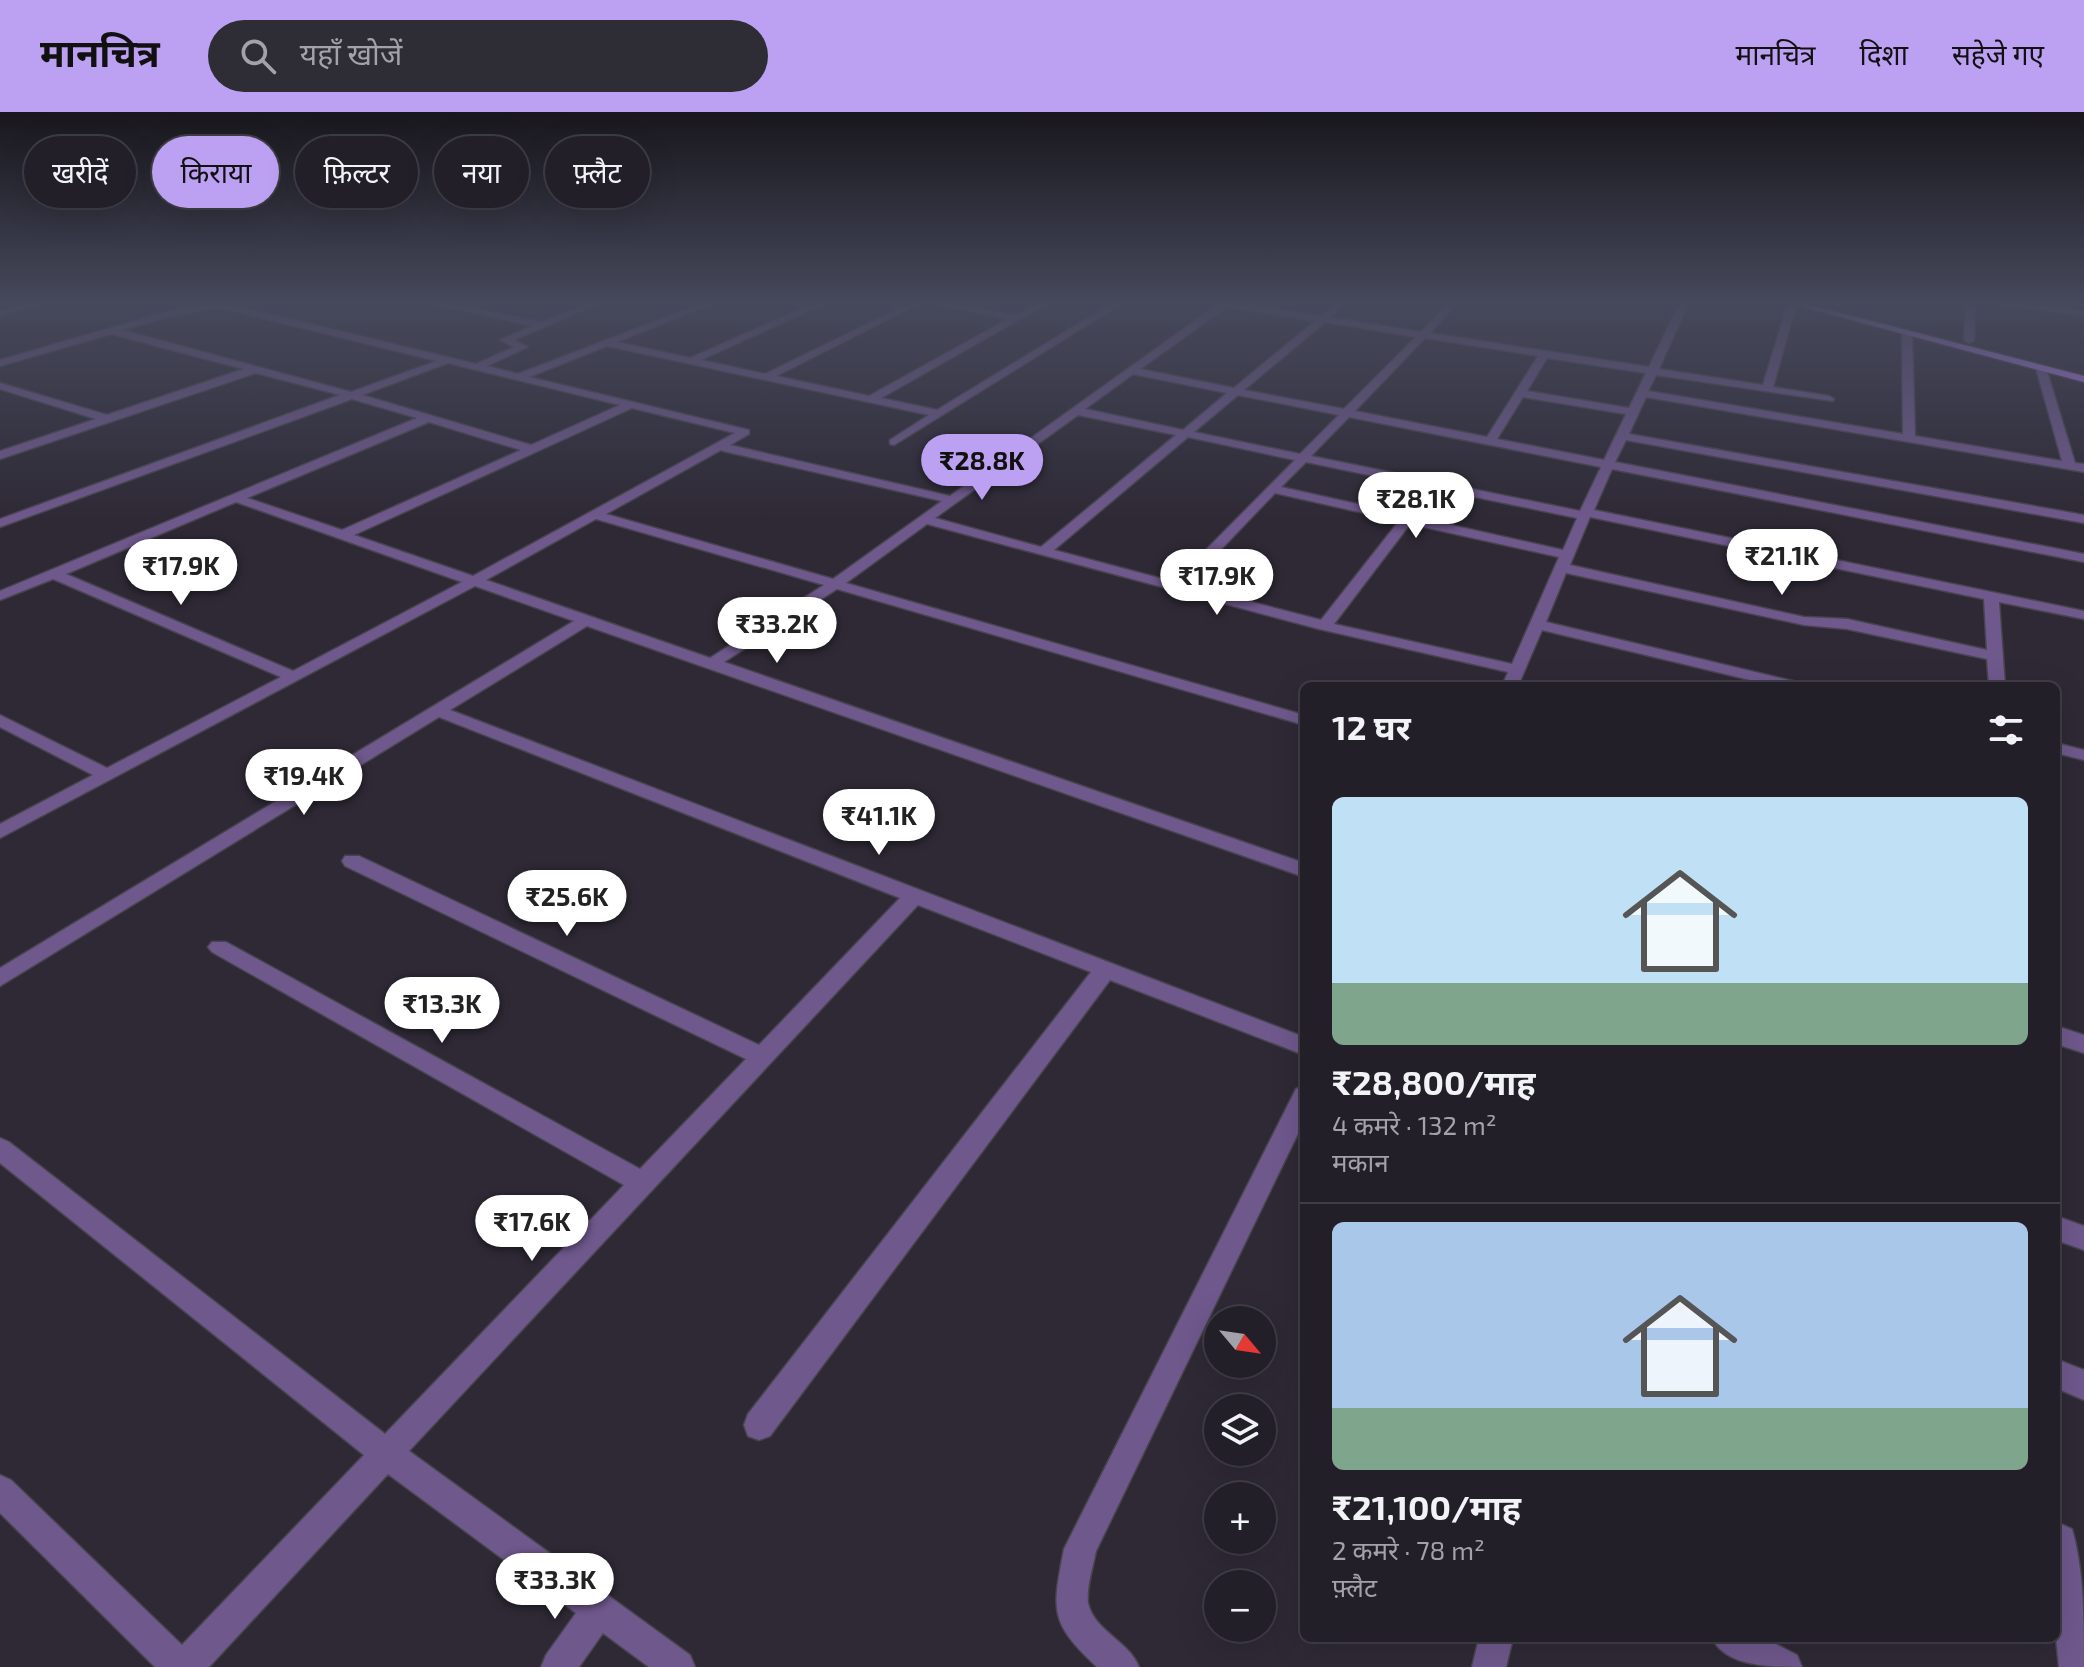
<!DOCTYPE html>
<html lang="hi">
<head>
<meta charset="utf-8">
<style>
  :root { --surface:#221f28; --page:#2e2c34; --text:#f1f3f6; --muted:#a2a2a8; --line:#3f3d45; --accent:#bca0f2 }
  body { margin:0; font-family:"Exo 2","Noto Sans Devanagari",sans-serif; background:var(--page); color:var(--text); height:100vh; display:flex; flex-direction:column; font-size:30px; white-space:nowrap }
  * { box-sizing:border-box; margin:0 }
  p { font-size:26px; color:var(--muted) }
  .icon { flex:none; width:44px; height:44px; fill:none; stroke:currentColor; stroke-width:2; stroke-linecap:round; stroke-linejoin:round }
  .map { position:relative; flex:1; overflow:hidden }
  .details { position:absolute; left:1300px; top:570px; width:760px; height:960px; display:flex; flex-direction:column; background:var(--surface); border-radius:12px; box-shadow:0 8px 32px #0002,0 0 0 2px var(--line) }
  .details>* { flex:none }
  .banner { position:absolute; left:24px; top:24px; width:760px; height:72px; display:flex; gap:16px }
  .needle { width:52px; rotate:119deg }
  .controls { position:absolute; left:1204px; top:1194px; display:grid; gap:16px }
  .controls a { display:grid; place-items:center; width:72px; height:72px; border-radius:50%; background:var(--surface); box-shadow:0 8px 32px #0002,0 0 0 2px var(--line); font-size:40px }
  .price { position:absolute; translate:-50% -68px; padding:0 18px; border-radius:28px; background:#fff; color:#222; font-size:26px; line-height:52px; filter:drop-shadow(0 2px 4px #0008) }
  .price::after { content:''; position:absolute; left:50%; top:48px; width:24px; height:18px; margin-left:-12px; background:inherit; clip-path:polygon(0 0,100% 0,50% 100%) }
  .price.active { background:var(--accent); color:#111 }
  ul { padding:0; list-style:none }
  li { display:grid; align-content:center; gap:16px; height:424px; padding:0 32px }
  li+li { border-top:2px solid var(--line) }
  li span { display:grid; place-items:center; height:248px; border-radius:12px; color:#555 }
  li>.icon { margin-inline-start:auto }
  span .icon { width:144px; height:144px; fill:#fffc; stroke-width:1 }
  li b { font-size:34px }
  h2 { display:flex; justify-content:space-between; align-items:center; height:96px; padding:0 32px; font-size:34px }
  .chip { padding:0 28px; border-radius:36px; background:var(--surface); box-shadow:0 8px 32px #0002,0 0 0 2px var(--line); font-size:28px; line-height:72px }
  .chip.active { background:var(--accent); color:#111 }
  header { display:flex; align-items:center; gap:48px; box-sizing:border-box; height:112px; padding:0 40px; background:var(--accent); color:#111 }
  header strong { font-size:38px }
  nav { display:flex; gap:44px; margin-inline-start:auto; font-size:28px }
  .search { width:560px; height:72px; background:var(--page); display:flex; align-items:center; gap:20px; box-sizing:border-box; padding:0 28px; border-radius:44px; color:var(--muted); font-size:30px }
  .map>svg:first-child { display:block }
</style>
</head>
<body>
<header>
<strong>मानचित्र</strong>
<div class="search"><svg class="icon" aria-label="search" viewBox="0 0 24 24"><circle cx="10" cy="10" r="6"/><path d="M15 15l6 6"/></svg>यहाँ खोजें</div>
<nav><a>मानचित्र</a><a>दिशा</a><a>सहेजे गए</a></nav>
</header>
<div class="map">
<svg width="2084" height="1555" viewBox="0 0 2084 1555">
  <rect width="100%" height="100%" fill="#2e2935"/>
  <g fill="none" stroke-linecap="round" stroke-linejoin="round">
    <g stroke="#48444f" stroke-width="3">
      <path id="minor" d="M33,190h15l-48,14v-6z
        M220,190l256,62 38,-17 -14,-7 32,-14 -108,-24h16l101,20 51,-20h11l-89,38 14,7 -41,19 31,8 187,-72h12l-100,40 73,16 127,-56h11l-127,58 64,14 147,-72h11l-147,74 93,20 139,-77 -82,-17h17l73,13 24,-13h10l-169,96 56,12 177,-108h10l-230,143 -4,-1v-4l39,-25 -322,-69 -78,31 220,53v4l-19,11 220,51 267,-191 -6,-3h20l90,14 17,-14h9l-17,15 91,15 29,-30h9l-29,31 219,34 31,-65h9l-30,67 104,16 25,-82 9,-1 -24,85 56,9 5,3 -1,2 -177,-26 -8,16 255,43 -1,-102 5,-3 5,3 3,104 147,25 -26,-93 5,-3 5,3 29,95 9,1v8l-438,-75 -17,37 455,81v8l-458,-83 -11,22 469,92v8l-472,-93 -18,41 490,101v8l-85,-17 6,84h-16l-2,-27 -140,-30 -43,-4 -238,-52 -20,49 255,61 2,3h-28l-233,-56 -24,56h-16l6,-14 -189,-43 -392,-105 -81,59 458,132v10l-467,-136 -113,73 580,201v14l-717,-251 -137,84 854,327v18l-194,-75 -340,456 -11,4 -11,-4 -4,-11 4,-11 343,-442 -173,-67 -509,546 281,204 5,12h-46l-46,-34 -24,34h-38l5,-12 30,-42 -188,-139 -179,193h-54l-155,-154v-38l11,5 171,165 182,-190 -364,-292v-25l9,4 376,292 239,-249 -412,-233 -4,-5 4,-5h14l414,227 106,-110 -401,-193 -3,-5 3,-5h14l400,189 141,-147 -461,-181 -439,269v-18l574,-347 -99,-35 -475,252v-14l93,-49 -93,-48v-12l107,53 174,-91 -228,-98 -53,21v-9l417,-173 -65,-19 -352,128v-8l340,-124 -84,-22 -256,86v-8l96,-32 -96,-30v-6l107,32 137,-46 -133,-35 -111,32v-6l172,-50zM1227,195l88,14 -81,67 -94,-19zM220,196l217,53 -86,31 -229,-62 54,-15zM1325,210l91,15 -72,72 -100,-19zM1425,226l113,18 -51,81 -132,-26zM1547,246l99,15 -17,35 -102,-17zM448,251l172,42 -89,40 -169,-50zM1133,262l94,19 -44,37 -98,-21zM1238,283l101,20 -39,39 -106,-22zM1523,285l103,17 -22,46 -107,-21zM632,296l103,25 -262,143 -119,-41zM1078,303l98,20 -135,112 -106,-29zM1349,305l252,50 -21,44 -269,-55zM429,310l92,28 -179,80 -95,-32zM1188,325l107,23 -121,122 -120,-32zM721,338l2,1 219,50 -109,78 -227,-65zM1306,350l271,56 -14,32 -282,-63zM1275,381l124,28 -78,99 -134,-35zM236,390l226,80 -169,89 -227,-97zM1590,405l394,82 3,51 -140,-31 -43,-2 -234,-52zM596,407l228,66 -114,73 -224,-78zM1410,412l149,33 -47,107 -178,-40z
        M1966,190h9l-1,38 -5,3 -5,-3z
        M1995,190l89,8v6l-84,-11z
        M2056,631l28,7v10l-28,-7z
        M2056,914l28,9v18l-28,-9z
        M1304,974v35l-208,430c-3,16 -10,37 -8,52 6,28 41,38 51,64h-42c-48,-45 -45,-56 -33,-118l232,-460z
        M2056,1104l28,10v24l-28,-10z
        M2056,1247l28,11v30l-28,-12z
        M2061,1412l11,5c12,41 12,94 12,138h-25l-3,-29v-112z
        M1479,1526h34l-7,29h-34z
        M1712,1526h52l33,17 5,12c-31,0 -76,0 -90,-29z"/>
    </g>
    <g stroke="#48444f" stroke-width="3">
      <path id="major" d="M1784,190h14l286,74v6z"/>
    </g>
    <use href="#minor" fill="#6f588c" fill-rule="evenodd"/>
    <use href="#major" fill="#b381ec" fill-rule="evenodd"/>
  </g>
  <linearGradient id="sky" x2="0" y2="1"><stop stop-color="#19171d"/><stop offset="0.47" stop-color="#46495c"/><stop offset="1" stop-color="#46495c" stop-opacity="0"/></linearGradient>
  <rect width="2084" height="407" fill="url(#sky)"/>
</svg>
<div class="controls">
<a><svg class="needle" viewBox="-14 -14 28 28"><path d="M0-13l5 13h-10z" fill="#e53935"/><path d="M0 13l5-13h-10z" fill="#a2a2a8"/></svg></a>
<a><svg class="icon" aria-label="layers" viewBox="0 0 24 24"><path d="M12 4l9 5-9 5-9-5zM3 14l9 5 9-5"/></svg></a>
<a>+</a>
<a>−</a>
</div>
<b class="price active" style="left:982px;top:390px">₹28.8K</b>
<b class="price" style="left:1416px;top:428px">₹28.1K</b>
<b class="price" style="left:1782px;top:485px">₹21.1K</b>
<b class="price" style="left:181px;top:495px">₹17.9K</b>
<b class="price" style="left:1217px;top:505px">₹17.9K</b>
<b class="price" style="left:777px;top:553px">₹33.2K</b>
<b class="price" style="left:304px;top:705px">₹19.4K</b>
<b class="price" style="left:879px;top:745px">₹41.1K</b>
<b class="price" style="left:567px;top:826px">₹25.6K</b>
<b class="price" style="left:442px;top:933px">₹13.3K</b>
<b class="price" style="left:532px;top:1151px">₹17.6K</b>
<b class="price" style="left:555px;top:1509px">₹33.3K</b>
<div class="banner">
<a class="chip">खरीदें</a>
<a class="chip active">किराया</a>
<a class="chip">फ़िल्टर</a>
<a class="chip">नया</a>
<a class="chip">फ़्लैट</a>
</div>
<section class="details">
<h2>12 घर<svg class="icon" aria-label="filters" viewBox="0 0 24 24"><path d="M4 7h16M4 17h16"/><circle cx="9" cy="7" r="2"/><circle cx="15" cy="17" r="2"/></svg></h2>
<ul>
<li><span style="background:linear-gradient(#bfe0f5 75%,#7fa58c 0)"><svg class="icon" aria-label="home" viewBox="0 0 24 24"><path d="M3 11l9-7 9 7M6 9v11h12V9"/></svg></span><div><b>₹28,800/माह</b><p>4 कमरे · 132 m²</p><p>मकान</p></div></li>
<li><span style="background:linear-gradient(#a9c7e8 75%,#7fa58c 0)"><svg class="icon" aria-label="home" viewBox="0 0 24 24"><path d="M3 11l9-7 9 7M6 9v11h12V9"/></svg></span><div><b>₹21,100/माह</b><p>2 कमरे · 78 m²</p><p>फ़्लैट</p></div></li>
</ul>
</section>
</div>
</body>
</html>
